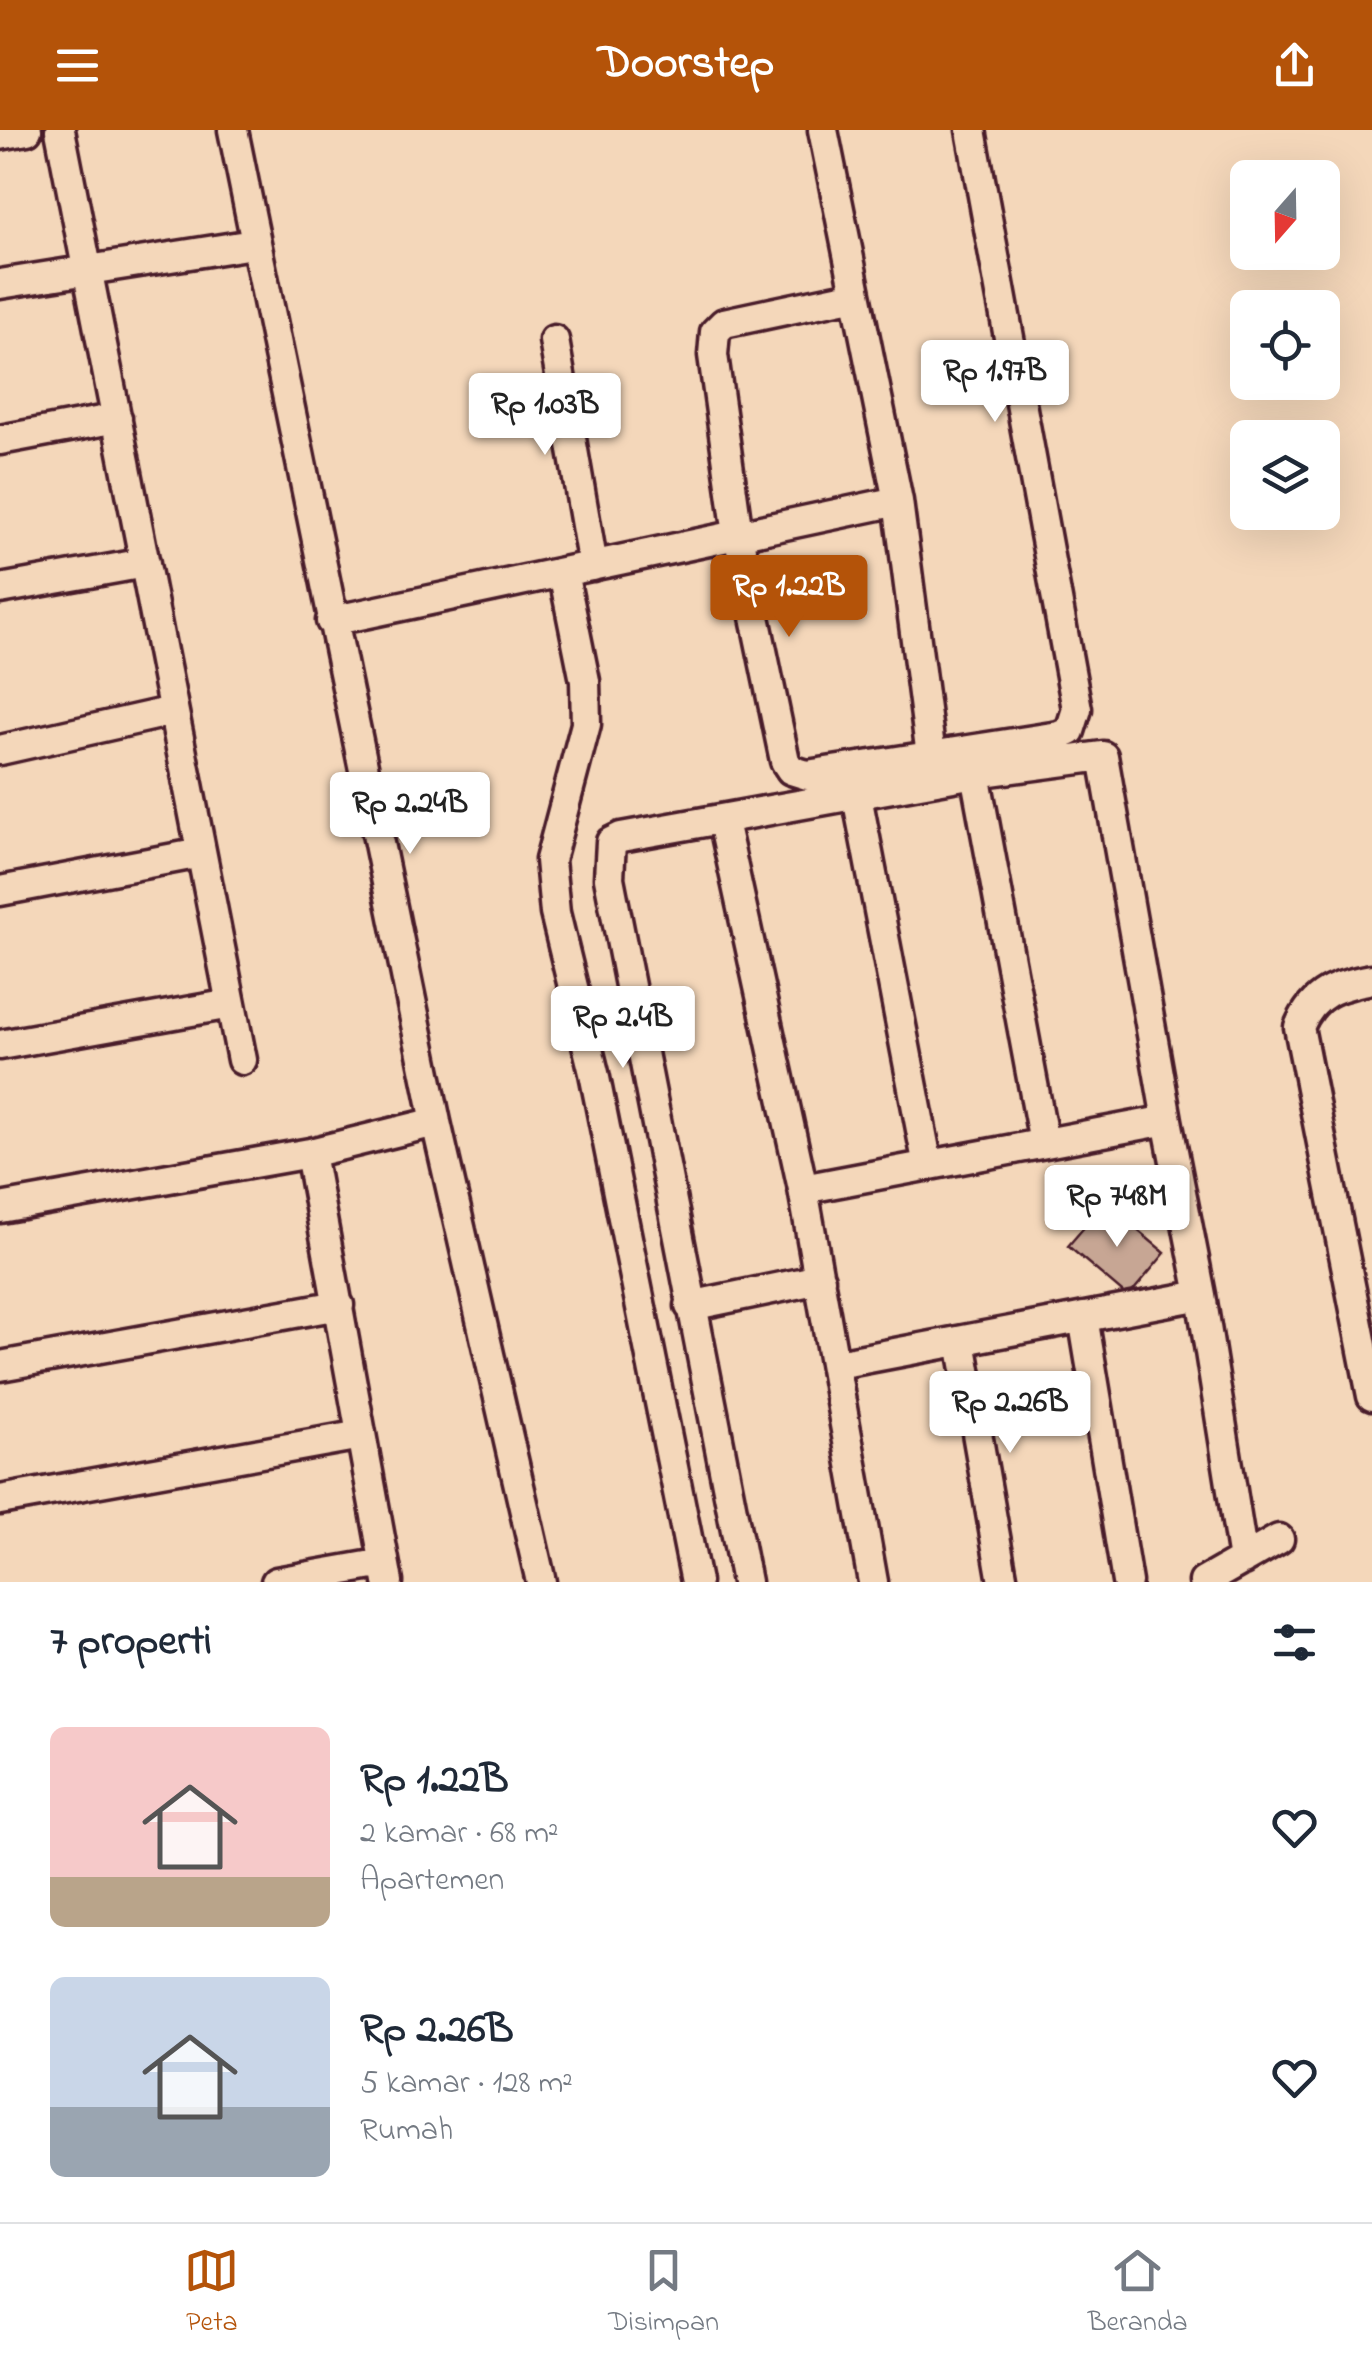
<!DOCTYPE html>
<html lang="id">
<head>
<meta charset="utf-8">
<style>
  :root { --surface:#fff; --page:#f6f6f7; --text:#1f2937; --muted:#747a83; --line:#e0e1e3; --accent:#b45309 }
  body { margin:0; font-family:"Indie Flower",sans-serif; background:var(--page); color:var(--text); height:100vh; display:flex; flex-direction:column; font-size:38px; white-space:nowrap }
  * { box-sizing:border-box; margin:0 }
  p { font-size:32px; color:var(--muted) }
  .icon { flex:none; width:55px; height:55px; fill:none; stroke:currentColor; stroke-width:2; stroke-linecap:round; stroke-linejoin:round }
  .map { position:relative; height:1452px; overflow:hidden }
  .panel { display:flex; flex-direction:column; background:var(--surface); flex:1 }
  .panel>* { flex:none }
  .needle { width:65px; rotate:200deg }
  .buttons { position:absolute; left:1230px; top:30px; display:grid; gap:20px }
  .buttons a { display:grid; place-items:center; width:110px; height:110px; border-radius:15px; background:var(--surface); box-shadow:0 10px 40px #0002; font-size:50px }
  .price { position:absolute; translate:-50% -85px; padding:0 22px; border-radius:10px; background:#fff; color:#222; font-size:32px; line-height:65px; filter:drop-shadow(0 2px 5px #0008) }
  .price::after { content:''; position:absolute; left:50%; top:60px; width:30px; height:22px; margin-left:-15px; background:inherit; clip-path:polygon(0 0,100% 0,50% 100%) }
  .price.selected { background:var(--accent); color:#fff }
  ul { padding:0; list-style:none }
  li { display:flex; align-items:center; gap:30px; height:250px; padding:0 50px }
  li span { display:grid; place-items:center; flex:none; width:280px; height:200px; border-radius:15px; color:#555 }
  li>.icon { margin-inline-start:auto }
  span .icon { width:120px; height:120px; fill:#fffc; stroke-width:1 }
  li b { font-size:42px }
  h2 { display:flex; justify-content:space-between; align-items:center; height:120px; padding:0 50px; font-size:42px }
  header { display:flex; justify-content:space-between; align-items:center; height:130px; padding:0 50px; background:var(--accent); color:#fff; font-size:45px; font-weight:700 }
  .menu { display:flex; justify-content:space-around; align-items:center; height:140px; border-top:2px solid var(--line); background:var(--surface); font-size:28px; color:var(--muted) }
  .menu a { display:grid; justify-items:center; gap:5px }
  .menu .selected { color:var(--accent) }
  .map>svg:first-child { display:block }
</style>
</head>
<body>
<header><svg class="icon" aria-label="menu" viewBox="0 0 24 24"><path d="M4 6h16M4 12h16M4 18h16"/></svg>Doorstep<svg class="icon" aria-label="share" viewBox="0 0 24 24"><path d="M12 15V3M7 8l5-5 5 5M5 13v7h14v-7"/></svg></header>
<div class="map">
<svg width="1372" height="1452" viewBox="0 0 1372 1452">
  <rect width="100%" height="100%" fill="#f4d7ba"/>
  <filter id="ink" filterUnits="userSpaceOnUse"><feTurbulence type="fractalNoise" baseFrequency=".01" numOctaves="2"/><feDisplacementMap in="SourceGraphic" scale="20" xChannelSelector="R" yChannelSelector="G"/><feConvolveMatrix kernelMatrix="1 2 1 2 8 2 1 2 1" color-interpolation-filters="sRGB"/></filter>
  <g filter="url(#ink)">
    <path fill="#c7a694" stroke="#4a1f2b" stroke-width="2.5" d="M1105,1073l60,50 -37,44 -60,-51z"/>
    <g fill="none" stroke-linecap="round" stroke-linejoin="round">
      <g stroke="#4a1f2b" stroke-width="35">
        <path id="minor" d="M60,0l182,930
          M233,0l203,992 105,460
          M823,0l75,371 33,255
          M0,5l27,-5
          M0,154l253,-40
          M856,165l-132,28 -9,9 -2,23 25,180 47,226 6,9 16,5 252,-39 11,-5 7,-22 -106,-579
          M554,210l39,226
          M0,310l117,-22
          M563,442l22,109 1,43 -36,136 5,53 39,160 102,509
          M0,459l145,-26
          M331,491l567,-120
          M0,620l173,-39
          M975,643l69,370
          M857,666l71,370
          M723,691l80,368
          M0,761l201,-38
          M1372,849c-36,7 -58,13 -73,48l73,369
          M0,915l231,-41
          M310,1023l78,429
          M0,1078l310,-55 126,-31
          M1201,1165l42,265
          M690,1176l130,-27
          M1083,1187l44,265
          M961,1211l42,241
          M837,1234l364,-69 -34,-175 -364,69 70,393
          M0,1236l339,-61
          M0,1370l361,-65
          M276,1452l108,-19
          M746,1452l-137,-704 2,-36 10,-5 354,-64 128,-17 64,364
          M1204,1452l75,-43"/>
      </g>
      <use href="#minor" stroke="#f4d7ba" stroke-width="28"/>
    </g>
  </g>
</svg>
<div class="buttons">
<a><svg class="needle" viewBox="-14 -14 28 28"><path d="M0-13l5 13h-10z" fill="#e53935"/><path d="M0 13l5-13h-10z" fill="#747a83"/></svg></a>
<a><svg class="icon" aria-label="locate" viewBox="0 0 24 24"><circle cx="12" cy="12" r="6"/><path d="M12 2v4M12 18v4M2 12h4M18 12h4"/></svg></a>
<a><svg class="icon" aria-label="layers" viewBox="0 0 24 24"><path d="M12 4l9 5-9 5-9-5zM3 14l9 5 9-5"/></svg></a>
</div>
<b class="price" style="left:995px;top:295px">Rp 1.97B</b>
<b class="price" style="left:545px;top:328px">Rp 1.03B</b>
<b class="price selected" style="left:789px;top:510px">Rp 1.22B</b>
<b class="price" style="left:410px;top:727px">Rp 2.24B</b>
<b class="price" style="left:623px;top:941px">Rp 2.4B</b>
<b class="price" style="left:1117px;top:1120px">Rp 748M</b>
<b class="price" style="left:1010px;top:1326px">Rp 2.26B</b>
</div>
<section class="panel">
<h2>7 properti<svg class="icon" aria-label="filters" viewBox="0 0 24 24"><path d="M4 7h16M4 17h16"/><circle cx="9" cy="7" r="2"/><circle cx="15" cy="17" r="2"/></svg></h2>
<ul>
<li><span style="background:linear-gradient(#f6c9c9 75%,#b9a48a 0)"><svg class="icon" aria-label="home" viewBox="0 0 24 24"><path d="M3 11l9-7 9 7M6 9v11h12V9"/></svg></span><div><b>Rp 1.22B</b><p>2 kamar · 68 m²</p><p>Apartemen</p></div><svg class="icon" aria-label="heart" viewBox="0 0 24 24"><path d="M12 20l-8-8c-3-5 5-10 8-4 3-6 11-1 8 4z"/></svg></li>
<li><span style="background:linear-gradient(#c9d6e8 65%,#9aa5b1 0)"><svg class="icon" aria-label="home" viewBox="0 0 24 24"><path d="M3 11l9-7 9 7M6 9v11h12V9"/></svg></span><div><b>Rp 2.26B</b><p>5 kamar · 128 m²</p><p>Rumah</p></div><svg class="icon" aria-label="heart" viewBox="0 0 24 24"><path d="M12 20l-8-8c-3-5 5-10 8-4 3-6 11-1 8 4z"/></svg></li>
</ul>
</section>
<nav class="menu">
<a class="selected"><svg class="icon" aria-label="map" viewBox="0 0 24 24"><path d="M3 6l6-2 6 2 6-2v14l-6 2-6-2-6 2zM9 4v14M15 6v14"/></svg>Peta</a>
<a><svg class="icon" aria-label="saved" viewBox="0 0 24 24"><path d="M7 4h10v16l-5-4-5 4z"/></svg>Disimpan</a>
<a><svg class="icon" aria-label="home" viewBox="0 0 24 24"><path d="M3 11l9-7 9 7M6 9v11h12V9"/></svg>Beranda</a>
</nav>
</body>
</html>
